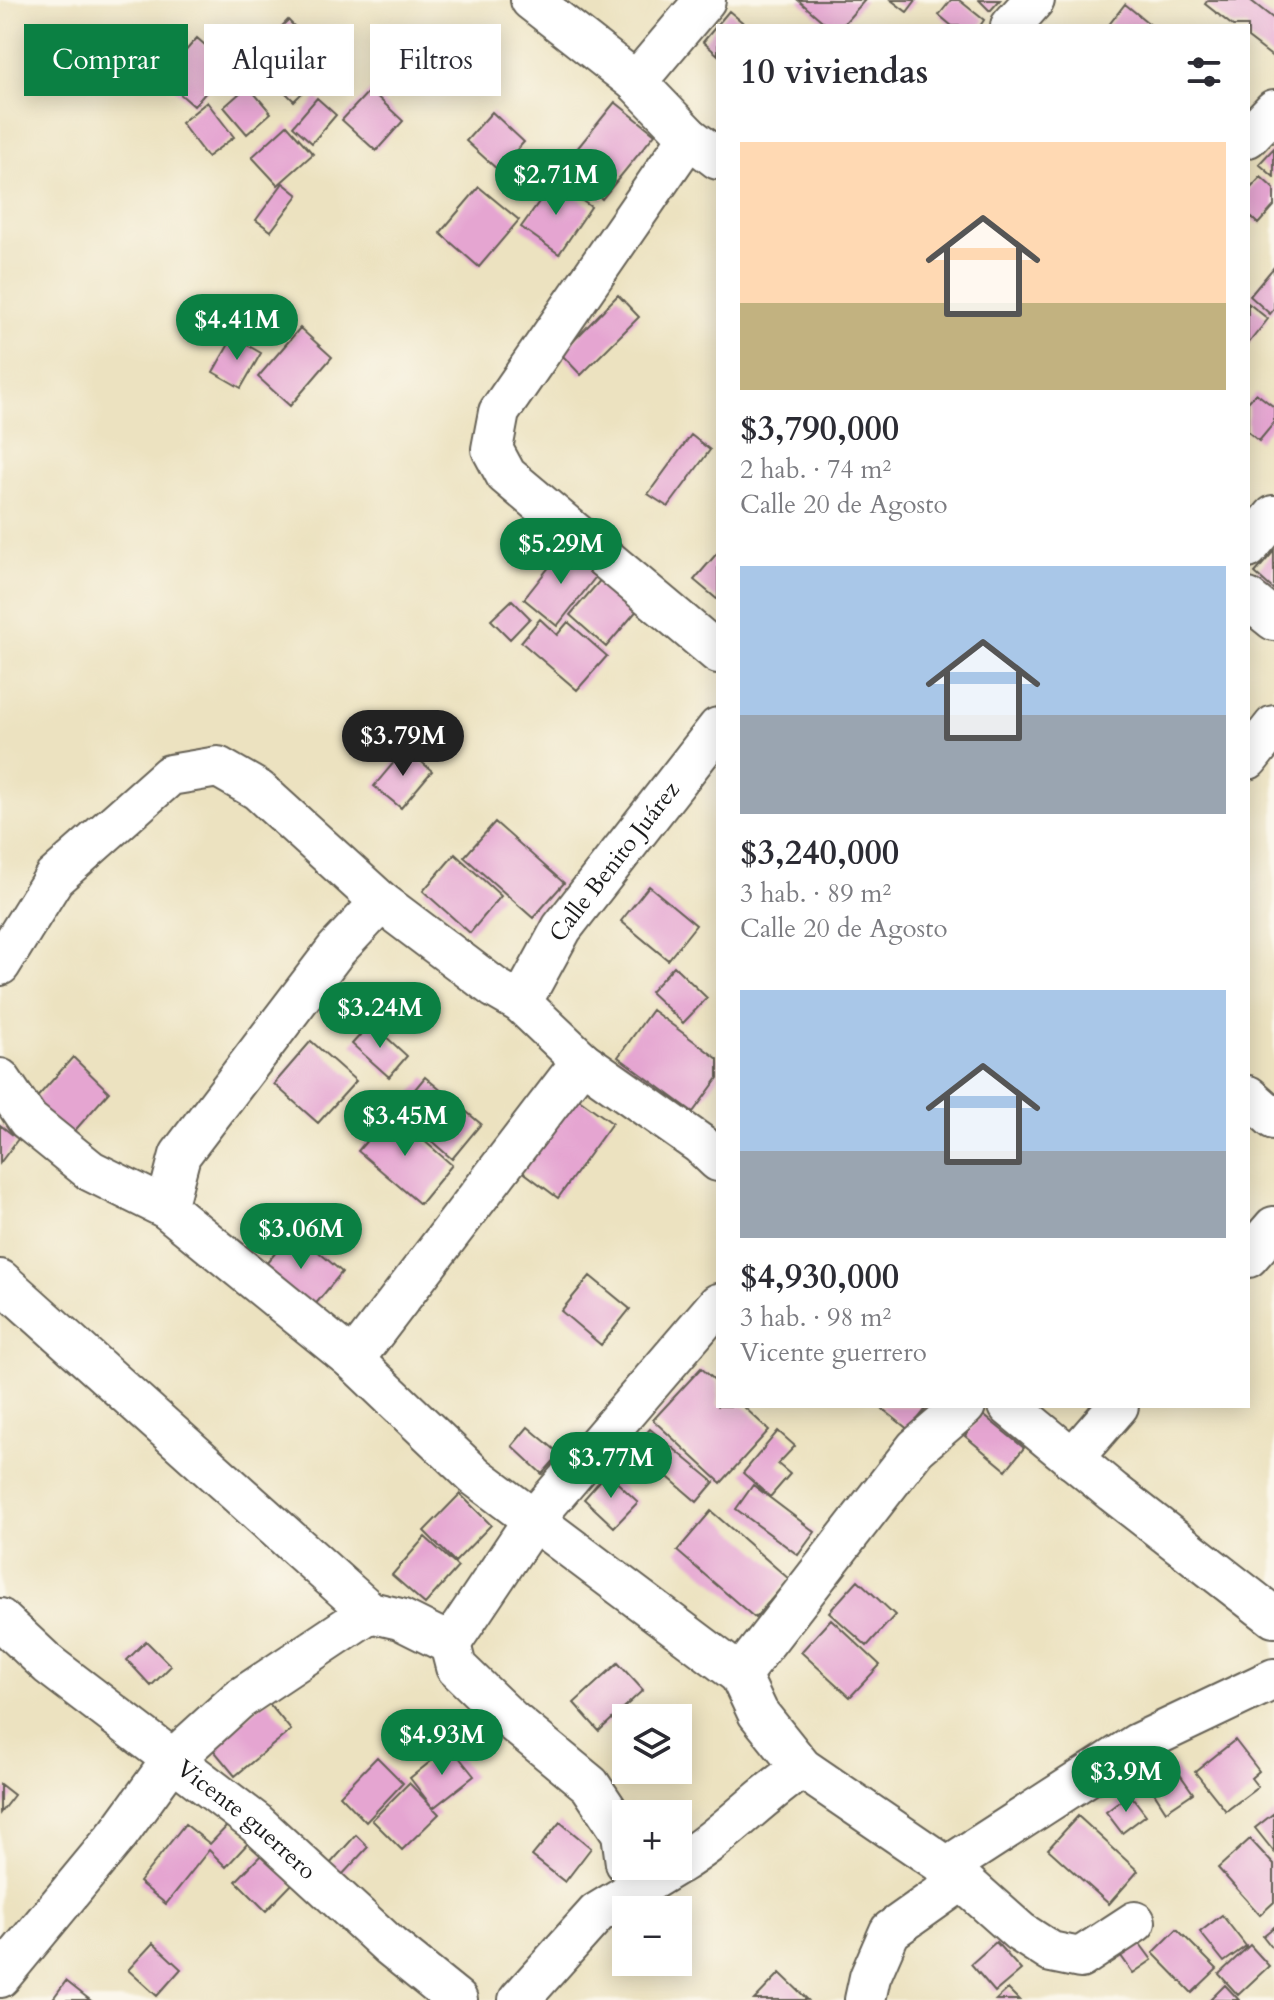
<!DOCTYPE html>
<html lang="es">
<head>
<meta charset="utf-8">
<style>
  :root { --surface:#fff; --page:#f7f7f7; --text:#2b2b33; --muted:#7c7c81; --accent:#0b8043 }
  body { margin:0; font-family:Cardo,serif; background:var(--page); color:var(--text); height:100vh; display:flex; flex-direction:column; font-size:30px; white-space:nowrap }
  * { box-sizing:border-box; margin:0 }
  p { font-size:26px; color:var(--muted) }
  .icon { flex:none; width:44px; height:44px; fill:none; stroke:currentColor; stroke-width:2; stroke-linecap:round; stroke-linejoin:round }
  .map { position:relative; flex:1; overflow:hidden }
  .panel { position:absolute; left:716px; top:24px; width:534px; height:1384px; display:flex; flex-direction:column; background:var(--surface); border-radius:0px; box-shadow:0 4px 20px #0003 }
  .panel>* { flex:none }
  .top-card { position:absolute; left:24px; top:24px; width:572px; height:72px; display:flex; gap:16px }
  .fabs { position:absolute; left:612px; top:1704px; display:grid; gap:16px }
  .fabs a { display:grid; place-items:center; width:80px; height:80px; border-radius:0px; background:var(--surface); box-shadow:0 4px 20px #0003; font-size:40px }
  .price { position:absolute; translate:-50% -68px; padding:0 18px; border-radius:28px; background:var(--accent); color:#fff; font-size:26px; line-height:52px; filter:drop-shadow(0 2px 4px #0008) }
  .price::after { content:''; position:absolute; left:50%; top:48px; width:24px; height:18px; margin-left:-12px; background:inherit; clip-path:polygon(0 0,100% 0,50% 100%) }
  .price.current { background:#222; color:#fff }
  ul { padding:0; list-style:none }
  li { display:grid; align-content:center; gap:16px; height:424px; padding:0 24px }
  li span { display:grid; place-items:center; height:248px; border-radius:0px; color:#555 }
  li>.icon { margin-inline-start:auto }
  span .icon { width:144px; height:144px; fill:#fffc; stroke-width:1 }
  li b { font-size:34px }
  h2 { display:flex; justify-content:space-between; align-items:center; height:96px; padding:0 24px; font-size:34px }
  .tag { padding:0 28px; border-radius:0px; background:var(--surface); box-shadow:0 4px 20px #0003; font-size:28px; line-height:72px }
  .tag.current { background:var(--accent); color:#fff }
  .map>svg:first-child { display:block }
</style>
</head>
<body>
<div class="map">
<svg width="1274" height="2000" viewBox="0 0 1274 2000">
  <rect width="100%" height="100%" fill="#fbf7ec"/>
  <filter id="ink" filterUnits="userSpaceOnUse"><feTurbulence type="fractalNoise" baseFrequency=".0125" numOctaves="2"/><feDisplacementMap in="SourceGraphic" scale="16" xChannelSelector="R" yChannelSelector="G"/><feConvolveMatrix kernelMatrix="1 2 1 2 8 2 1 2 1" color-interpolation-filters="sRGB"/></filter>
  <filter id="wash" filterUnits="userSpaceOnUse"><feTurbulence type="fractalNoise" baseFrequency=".006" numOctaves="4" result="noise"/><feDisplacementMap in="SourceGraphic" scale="32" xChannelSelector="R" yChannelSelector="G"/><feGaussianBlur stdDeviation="1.8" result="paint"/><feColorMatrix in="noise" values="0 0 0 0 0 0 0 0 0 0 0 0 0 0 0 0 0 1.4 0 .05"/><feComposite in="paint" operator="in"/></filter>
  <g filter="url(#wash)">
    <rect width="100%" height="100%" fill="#ece2c0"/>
    <g id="blocks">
      <path fill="#e5a5d1" d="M798,0h67l-23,26h-14z
        M891,0h25l-9,12z
        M951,0h8l25,20 -4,6h-28l-13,-11z
        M979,0h21l-10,11z
        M1208,0h42l24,19v39l-26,-20v-12h-15l-28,-22z
        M1125,4l27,22h-44z
        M729,11l18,15h-29v29l-15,-13z
        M288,20l43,44 -37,37 -43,-43z
        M197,38l32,28 -35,40 -32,-28z
        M248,86l23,27 -24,21 -23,-27z
        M370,90l33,31 -27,30 -34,-31z
        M317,98l19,17 -24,28 -19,-17z
        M207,102l27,35 -27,20 -26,-34z
        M615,102l40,32 -53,65 -39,-33z
        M492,112l32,30 -26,28 -32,-29z
        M287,125l26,29 -35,31 -26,-28z
        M1274,148v29l-15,-13z
        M1261,177l13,12v17l-16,18 -10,-10v-23z
        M554,181l37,26 -32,47 -38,-27z
        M283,183l15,12 -27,36 -15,-11z
        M479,187l40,33 -40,47 -39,-34z
        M1274,267v42l-4,5 -20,-18z
        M618,295l21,22 -58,58 -20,-21z
        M1248,303l20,16 -20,25z
        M300,328l32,29 -42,49 -32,-29z
        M233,337l28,16 -20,35 -28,-16z
        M1256,393l18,14v16l-15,18 -11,-9v-30z
        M691,435l19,15 -42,57 -20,-13z
        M565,547l33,27 -41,52 -33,-27z
        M1274,551v39l-19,-17z
        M718,552v48l-24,-20z
        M603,577l36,31 -33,39 -36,-32z
        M512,600l18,18 -20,21 -19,-19z
        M540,619l17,16 11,-13 39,34 -30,34 -56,-48z
        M406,748l26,23 -31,37 -27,-22z
        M495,822l69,61 -31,35 -69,-61z
        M455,854l46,42 -31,37 -47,-42z
        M649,886l47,39 -28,35 -47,-39z
        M674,966l33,32 -24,25 -33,-31z
        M652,1010l66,49v19l-25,34 -75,-55z
        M371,1023l36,33 -18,21 -37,-33z
        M311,1041l45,40 -38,42 -44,-39z
        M73,1057l36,35 -39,44 -37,-34z
        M425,1077l56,47 -29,35 -55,-48z
        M572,1094l40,29 -54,75 -40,-30z
        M391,1112l61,53 -32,39 -62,-53z
        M0,1125l18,14 -18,24z
        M294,1231l48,41 -33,40 -49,-41z
        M590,1276l40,33 -29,36 -40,-34z
        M701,1368l17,15v23h25l26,24 -48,53 -68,-63z
        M879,1406h49l-19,24z
        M982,1414l42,34 -18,22 -41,-34z
        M528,1427l32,27 -18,20 -30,-28z
        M650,1429l64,53 -17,20 -63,-54z
        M778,1431l17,15 -17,18 12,10 -20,23 -27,-24z
        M607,1473l31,29 -24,25 -30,-28z
        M753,1485l62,47 -17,23 -62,-46z
        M460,1494l31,31 -36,37 -31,-31z
        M711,1511l78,68 -34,39 -78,-67z
        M425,1537l33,30 -33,37 -33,-29z
        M858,1580l37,35 -28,31 -38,-34z
        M831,1619l49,46 -30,32 -49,-45z
        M146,1641l25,25 -20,20 -24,-26z
        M618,1663l25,27 -44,41 -25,-28z
        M267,1701l24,29 -56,46 -24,-29z
        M1235,1740l24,31 -8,7 7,9 -32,24 -31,-39z
        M450,1746l24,30 -41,32 -23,-30z
        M377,1757l26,26 -37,39 -26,-27z
        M1174,1766l19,27 -27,18 -18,-28z
        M409,1783l30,31 -37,36 -30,-30z
        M0,1784l14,11 -14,18z
        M1130,1794l16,21 -24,18 -16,-21z
        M1274,1813v39l-19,-24z
        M1078,1816l60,55 -29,33 -61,-55z
        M560,1822l31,26 -26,34 -33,-26z
        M230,1823l20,18 -24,26 -17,-17 -43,54 -27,-22 46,-58 25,20z
        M356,1835l12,12 -27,29 -12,-11z
        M1250,1839l24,26v37l-14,13 -42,-47z
        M263,1853l30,30 -27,28 -30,-30z
        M1222,1915l24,31 -22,16 -24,-30z
        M1274,1927v23l-11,-14z
        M1177,1929l40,40 -25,24 -39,-40z
        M1132,1933l20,27 -19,13 -19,-27z
        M996,1942l25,28 -26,22 -24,-28z
        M153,1943l28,26 -24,27 -29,-26z
        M1250,1945l19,21 -31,29 -19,-21z
        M780,1973l28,27h-54z
        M66,1981l24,19h-38z
        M1225,1985l14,15h-29z
        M1008,1989l11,11h-23z"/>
    </g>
  </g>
  <g filter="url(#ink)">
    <use href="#blocks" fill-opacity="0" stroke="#656155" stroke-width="2"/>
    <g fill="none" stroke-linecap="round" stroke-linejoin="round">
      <g stroke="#656155" stroke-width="44">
        <g id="minor">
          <path d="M531,0l105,82 53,55 29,22"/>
          <path d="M1011,26l23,-26"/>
          <path d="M636,82l69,-82"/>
          <path d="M689,137l-190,275 -7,37 14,26 212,178"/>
          <path d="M1248,137l26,-27"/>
          <path d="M1248,548l26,-32"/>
          <path d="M1248,599l26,21"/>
          <path d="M1248,759l26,-33"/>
          <path d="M0,965l54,-87 116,-103 48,-8 40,23 123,112 114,86 26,15 61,58 118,83 18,17"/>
          <path id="s1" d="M521,1003l41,-75 156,-200"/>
          <path d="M0,1079l28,41 63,51 75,37 187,152 122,116 265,199 18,38 44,55 145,99 73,65 31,20 29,6 55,-36"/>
          <path d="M1248,1096l26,23"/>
          <path d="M166,1208l14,-53 156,-205 45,-48"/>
          <path d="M1248,1257l26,-30"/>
          <path d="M0,1280l370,332 30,7 50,25 6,23 55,53 79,65 32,48 4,30"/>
          <path d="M353,1360l229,-299"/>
          <path d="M1009,1406l104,86 161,125"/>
          <path d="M1072,1459l46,-53"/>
          <path id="s2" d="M0,1619l49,46 207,158 134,123 67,54"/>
          <path d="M450,1644l84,-125 184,-215"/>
          <path d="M740,1675l176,-227 49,-42"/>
          <path d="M678,1864c45,-27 81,-67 124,-96"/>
          <path d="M947,1867l190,-123 137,-65"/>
          <path d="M0,1977l119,-144 53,-73 66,-60 132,-88"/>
          <path d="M519,2000l78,-87 77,-47"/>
          <path d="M865,2000l5,-23 20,-46 72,-51"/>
        </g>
      </g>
      <use href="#minor" stroke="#fff" stroke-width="40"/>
    </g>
  </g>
  <g text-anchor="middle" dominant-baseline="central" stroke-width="6" stroke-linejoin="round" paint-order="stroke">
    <g font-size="24" fill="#1c1c1c" stroke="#fbf7ec">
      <text stroke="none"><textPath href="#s1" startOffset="170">Calle Benito Juárez</textPath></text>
      <text stroke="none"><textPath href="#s2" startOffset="318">Vicente guerrero</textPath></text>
    </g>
  </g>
</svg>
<div class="fabs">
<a><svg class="icon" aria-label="layers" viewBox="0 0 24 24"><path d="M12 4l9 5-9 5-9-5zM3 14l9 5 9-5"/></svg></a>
<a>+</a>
<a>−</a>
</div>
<b class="price" style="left:556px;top:217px">$2.71M</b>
<b class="price" style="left:237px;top:362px">$4.41M</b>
<b class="price" style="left:561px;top:586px">$5.29M</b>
<b class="price current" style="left:403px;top:778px">$3.79M</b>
<b class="price" style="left:380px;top:1050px">$3.24M</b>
<b class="price" style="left:405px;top:1158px">$3.45M</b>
<b class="price" style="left:301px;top:1271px">$3.06M</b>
<b class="price" style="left:611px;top:1500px">$3.77M</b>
<b class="price" style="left:442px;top:1777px">$4.93M</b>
<b class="price" style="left:1126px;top:1814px">$3.9M</b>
<div class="top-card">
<a class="tag current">Comprar</a>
<a class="tag">Alquilar</a>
<a class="tag">Filtros</a>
</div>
<section class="panel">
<h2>10 viviendas<svg class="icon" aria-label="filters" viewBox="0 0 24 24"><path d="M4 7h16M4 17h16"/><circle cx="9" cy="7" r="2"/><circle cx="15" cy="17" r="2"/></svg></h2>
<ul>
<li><span style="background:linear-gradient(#ffd9b3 65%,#c2b280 0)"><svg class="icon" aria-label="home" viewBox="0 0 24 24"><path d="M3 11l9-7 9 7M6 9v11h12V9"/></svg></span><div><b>$3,790,000</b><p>2 hab. · 74 m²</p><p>Calle 20 de Agosto</p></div></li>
<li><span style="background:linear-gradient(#a9c7e8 60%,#9aa5b1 0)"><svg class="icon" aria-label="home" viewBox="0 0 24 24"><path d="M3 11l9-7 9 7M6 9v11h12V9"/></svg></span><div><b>$3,240,000</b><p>3 hab. · 89 m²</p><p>Calle 20 de Agosto</p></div></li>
<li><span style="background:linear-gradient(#a9c7e8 65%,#9aa5b1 0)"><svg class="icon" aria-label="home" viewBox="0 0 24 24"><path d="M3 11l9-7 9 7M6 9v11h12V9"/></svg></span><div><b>$4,930,000</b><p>3 hab. · 98 m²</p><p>Vicente guerrero</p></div></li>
</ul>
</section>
</div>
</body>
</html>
